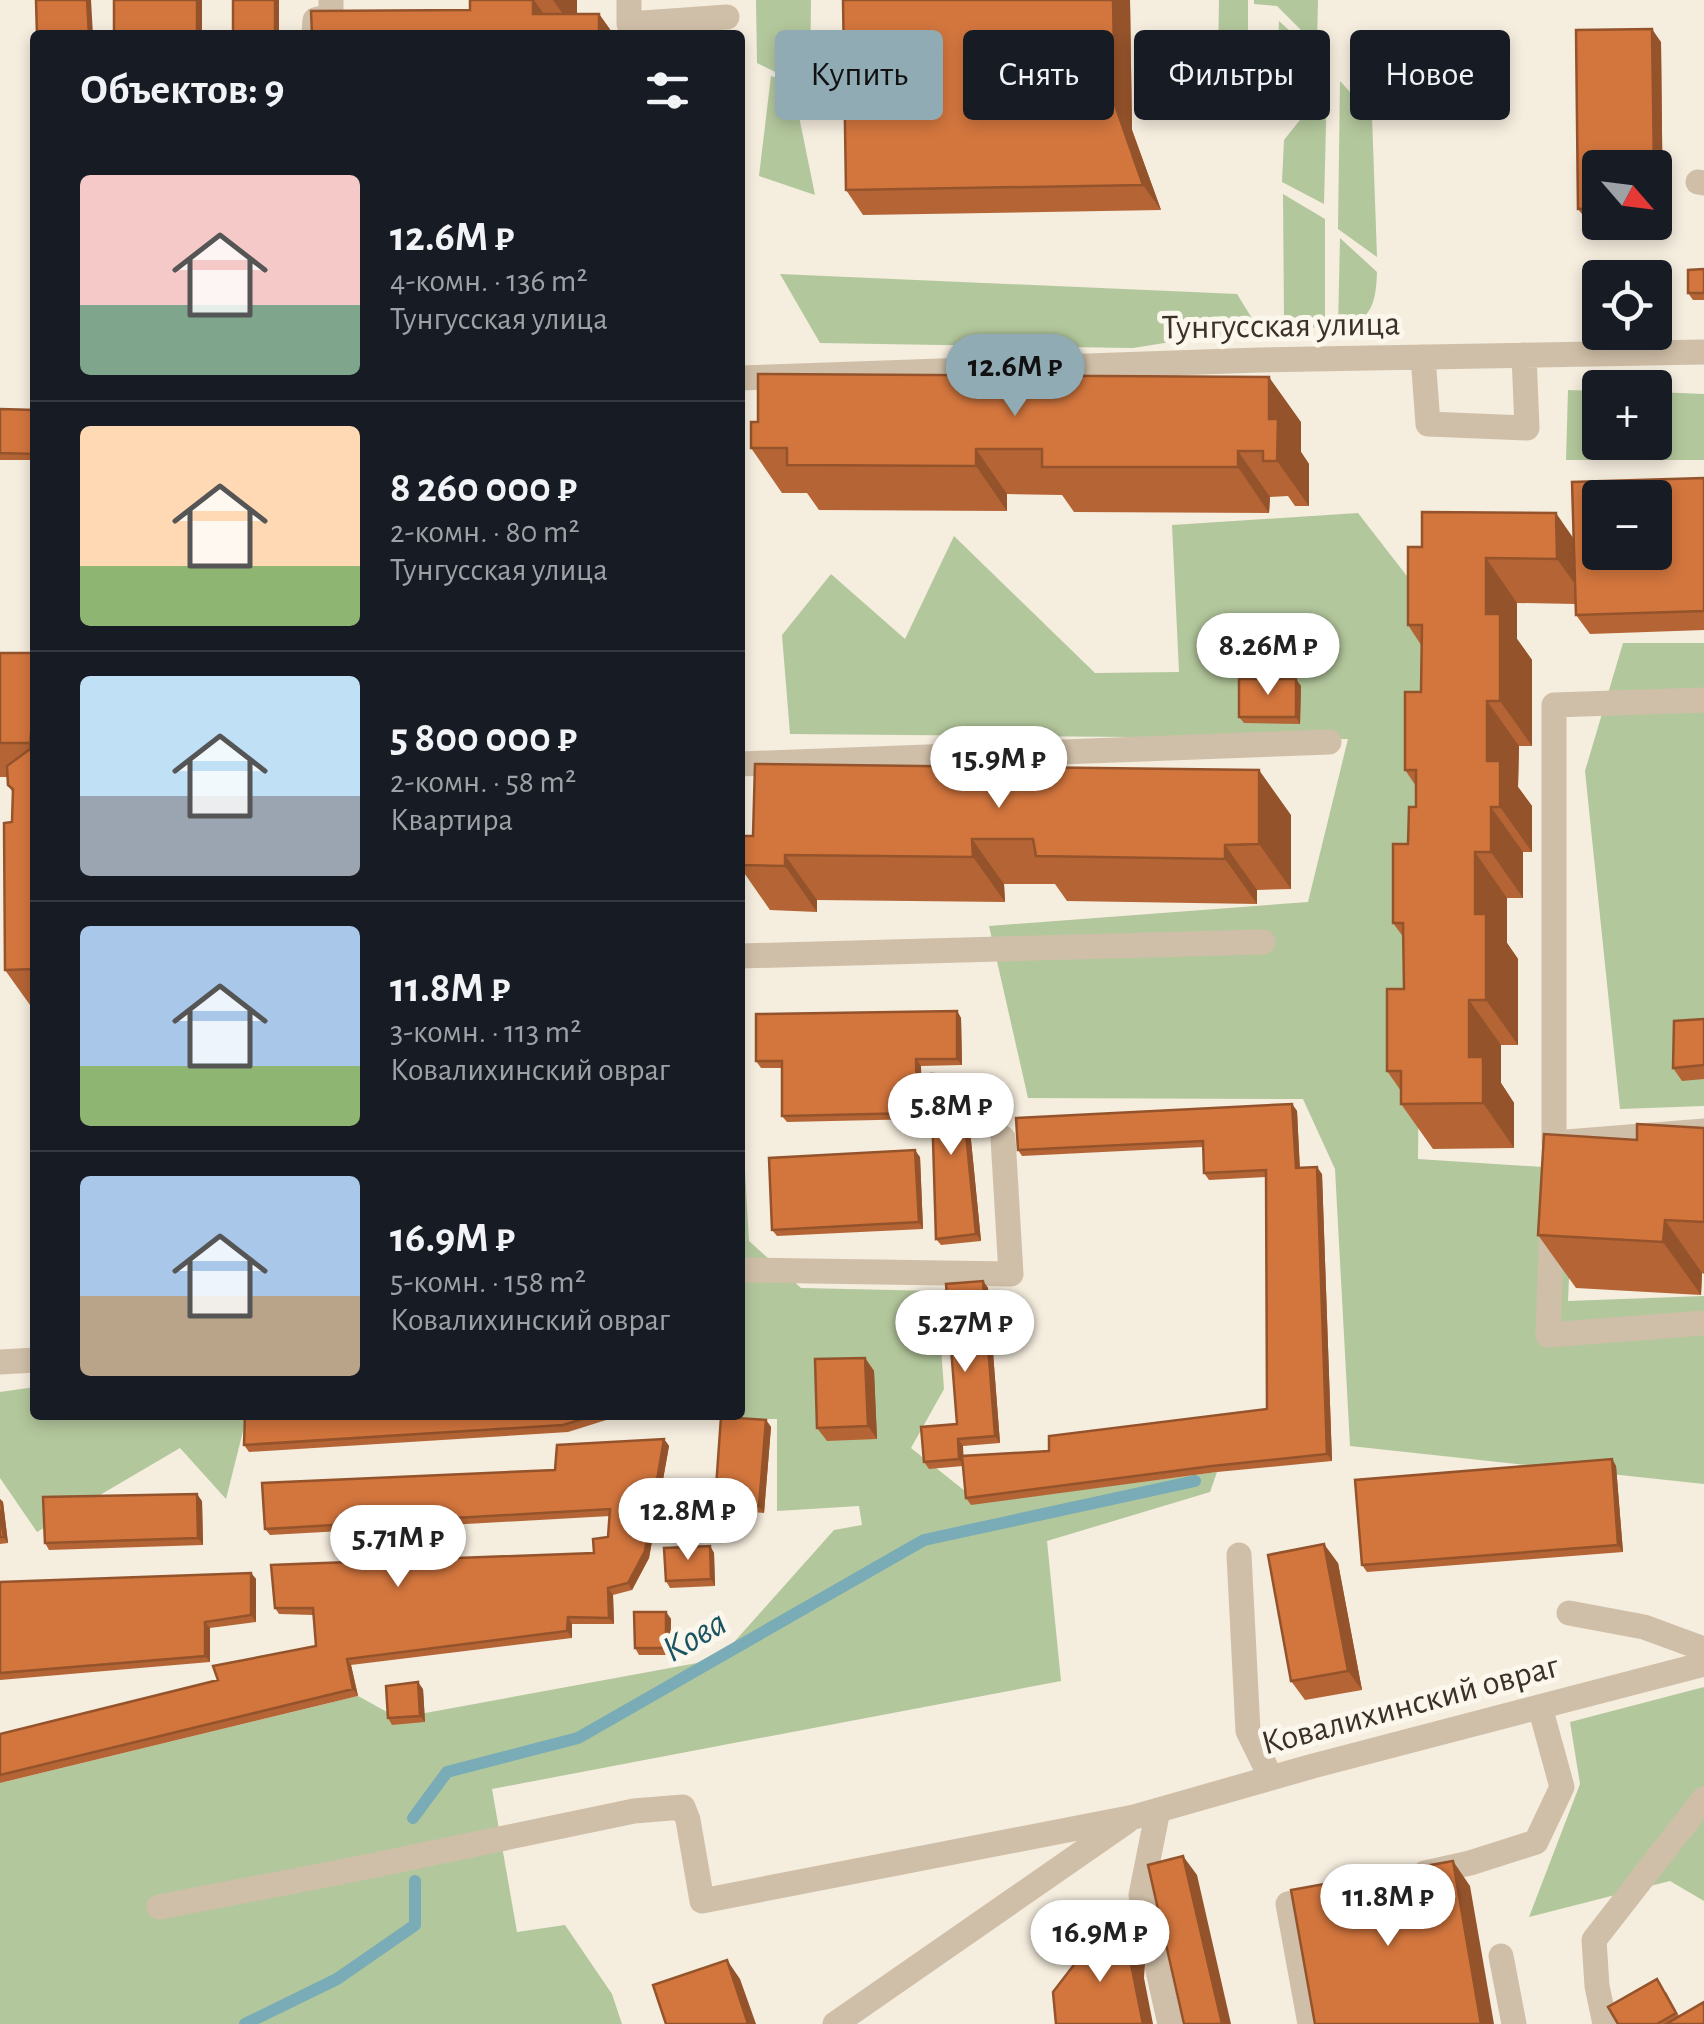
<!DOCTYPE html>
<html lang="ru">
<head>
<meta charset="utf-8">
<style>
  :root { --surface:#171b24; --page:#20242c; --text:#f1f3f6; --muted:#9ea1a6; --line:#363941; --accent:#90abb4 }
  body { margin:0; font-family:"Alegreya Sans",sans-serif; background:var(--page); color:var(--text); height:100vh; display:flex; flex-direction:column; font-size:38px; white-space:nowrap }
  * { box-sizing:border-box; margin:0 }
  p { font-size:32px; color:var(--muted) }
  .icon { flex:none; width:55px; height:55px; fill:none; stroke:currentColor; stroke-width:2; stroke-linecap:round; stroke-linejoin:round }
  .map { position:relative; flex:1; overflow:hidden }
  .side { position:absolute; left:30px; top:30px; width:715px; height:1390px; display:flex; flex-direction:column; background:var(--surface); border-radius:10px; box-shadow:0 5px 15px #0003 }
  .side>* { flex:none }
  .banner { position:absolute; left:775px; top:30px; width:778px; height:90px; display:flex; gap:20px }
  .needle { width:65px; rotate:118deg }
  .controls { position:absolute; left:1582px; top:150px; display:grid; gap:20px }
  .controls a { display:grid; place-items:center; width:90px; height:90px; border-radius:10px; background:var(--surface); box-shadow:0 5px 15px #0003; font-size:50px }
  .price { position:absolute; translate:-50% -85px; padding:0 22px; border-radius:35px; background:#fff; color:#222; font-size:32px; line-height:65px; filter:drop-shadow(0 2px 5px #0008) }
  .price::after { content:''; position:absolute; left:50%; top:60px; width:30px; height:22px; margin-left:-15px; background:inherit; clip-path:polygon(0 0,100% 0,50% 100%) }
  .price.active { background:var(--accent); color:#111 }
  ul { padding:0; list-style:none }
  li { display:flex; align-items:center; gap:30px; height:250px; padding:0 50px }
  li+li { border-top:2px solid var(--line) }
  li span { display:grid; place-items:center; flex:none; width:280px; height:200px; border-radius:10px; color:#555 }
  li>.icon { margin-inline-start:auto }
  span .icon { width:120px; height:120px; fill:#fffc; stroke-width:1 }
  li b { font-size:42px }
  h2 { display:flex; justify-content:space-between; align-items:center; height:120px; padding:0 50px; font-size:42px }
  .pill { padding:0 35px; border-radius:10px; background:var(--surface); box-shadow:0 5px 15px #0003; font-size:35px; line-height:90px }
  .pill.active { background:var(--accent); color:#111 }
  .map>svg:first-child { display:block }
</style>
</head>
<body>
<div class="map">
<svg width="1704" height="2024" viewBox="0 0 1704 2024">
  <rect width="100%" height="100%" fill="#f5edde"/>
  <path fill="#b3c79c" d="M756,0h55l-1,89 -53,-26z
    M1219,0h29v53l-30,5z
    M1254,0h64l-1,46 -40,-40 -23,-2z
    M1279,21l35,32v22l-25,37 -13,2z
    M771,76l21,6 23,113 -56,-19z
    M1340,81l32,35 5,141 -39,-28z
    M1327,86l-3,118 -42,-22 2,-42z
    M1283,194l42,25v107c-15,3 -31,4 -41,-10z
    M1340,238l37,34c-1,30 -5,51 -39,55z
    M780,274l457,20 21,34 -125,20 -313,-5z
    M1568,390l32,1v51h55v-50l49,2v66h-138z
    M1358,513l66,85 -6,561 156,10 -6,132 136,-5v188l-354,-38 -15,-277 -32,-70 -275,-1 -39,-172 319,-24 40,-163 -558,-5 -8,-99 49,-61 74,65 49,-103 141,137 84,-1 -7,-147z
    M1623,643h81v463l-84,3 -35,-338z
    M740,1086l9,155 52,47 136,3 7,98 -33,59 69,55 237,-31 -7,20 -163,49 14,140 -569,108 25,143 48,-7 47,69 10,30h-622v-241l358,-87 40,22 321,-59 115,-129 28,-5 -3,-19 -82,5v-92h-131l-5,-4h99z
    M35,1387v28h212l-21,84 -46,-51 -143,84 -37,-54v-86z
    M1704,1687v214l-34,-20 -141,36 51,-133 -10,-62z"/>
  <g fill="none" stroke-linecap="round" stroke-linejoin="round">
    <path stroke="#79acb6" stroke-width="12" d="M413,1818l34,-46 131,-34 346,-198 271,-59
      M245,2024l92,-45 78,-54v-44"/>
    <path stroke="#d0bfa8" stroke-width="25" d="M629,0v24l98,-7
      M314,35l1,-15 16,-4v-16
      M1698,182l6,1
      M1423,357l5,67 99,4 -3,-73
      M740,378l519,-18 445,-8
      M1704,700l-150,5v438l150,-12
      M740,764l589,-22
      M740,956l523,-14
      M1552,1221l-4,114 156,-12
      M740,1270l271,4 -8,-136
      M0,1362l35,-2
      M1239,1555l9,176 23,47
      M1569,1613l75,14 60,22
      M1158,1810l-17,85 29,129
      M1425,1873l45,-10 66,-21 26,-55 -22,-80
      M159,1907l197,-38 278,-58 49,-4 5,13 14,81 432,-84 179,-51 391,-102
      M1501,1956l13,68
      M835,2024l291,-202
      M1310,2024l-22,-120 39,-9
      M1605,2024l-8,-38 -3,-46 110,-141"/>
  </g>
  <path fill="#b56535" d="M470,0h107v14h22l15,21h-302l158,-25z
    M843,0h287l2,130 29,80 -298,5 -17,-25z
    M1661,42l2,179h-8v-53h-55v54h-12l-10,-13z
    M1704,269v31h-11l-5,-7z
    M0,409l35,1v50h-35z
    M1301,422v30l8,12v42h-14l-7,-10 -18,1 -1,16 -195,-1 -12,-17 -55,-1v17l-188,-1 -12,-17h-25l-31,-45z
    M1704,478v152l-114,4 -14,-19v-11l-59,-1v36l15,21v86h-13l-1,41 14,19v46h-9v46h-16v45l11,16v86h-17v38l13,20v45l-81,1 -32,-45v-13l-14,-20 17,-82v-51l-11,-15 23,-116v-21l-11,-16 16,-78v-47l-13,-20v-78l166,-8z
    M35,624v388l-30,-42 8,-177 -5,-8v-8h-8v-124h34z
    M1301,686l-1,38 -56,-1 -5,-6z
    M1291,815v74l-34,1v14l-190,-3 -12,-17h-51l1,18 -188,-2v12l-47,-2 -30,-43v-31z
    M957,1011l4,7 1,47 -41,1 1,53 -135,3 -5,-6v-48h-21l-5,-7z
    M1704,1019v60l-22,2 -9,-13z
    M969,1076l5,7 -4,47 11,111 -40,4 -5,-6z
    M1292,1104l5,7 3,57 22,6 10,287 -115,11 -246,33 -5,-7 -3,-32 -34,3 -5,-7 33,-38 26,-143 5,7 12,155 -37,3v10l86,-5 218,-42 -1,-232 -57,3 -5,-7 -1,-26 -181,9 -4,-6z
    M1704,1128v146l-2,-1 -1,22 -125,-7 -38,-53 99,-95z
    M920,1157l3,72 -146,7 -5,-6z
    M865,1358l9,13 3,68 -50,2 -10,-13z
    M245,1415h373l1,1 -51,16 -319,20 -5,-7z
    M766,1420l5,7 -7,86 -45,-4 -4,-7z
    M664,1439l5,7 -20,112 -17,32 -19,5 1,29h-42v14l-221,27 7,31 -358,87v-49l218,-54 98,-34 -3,-31 -34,-1 -4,-6 319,-55 14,-16 2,-21 -340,19 -5,-6 290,-59z
    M1612,1459l4,7 7,86 -256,20 -5,-7z
    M0,1499l3,3 5,41 -8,1z
    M202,1501l1,44 -154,5 -4,-7z
    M710,1546l4,7 1,33 -45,2 -4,-7z
    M1338,1563l24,127 -57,10 -14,-19z
    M251,1573l5,6v43l-46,6v34l-210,18v-98z
    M666,1612l5,7 -1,36h-31l-4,-7z
    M423,1689l2,33 -33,3 -4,-7z
    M1666,1992l13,24 25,8h-86z"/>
  <path fill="#94532b" d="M87,0h4l2,35h-4z
    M197,0h5v35h-5z
    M275,0h4v35h-4z
    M534,0l24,35 -25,-21z
    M553,0h24v34z
    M1113,0h17l2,130 29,80 -18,-25 -28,-80z
    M599,14l15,21h-15z
    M1652,29l9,13 2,179 -8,-12z
    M1269,377l32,45v30l8,12v42l-32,-45 -8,-42z
    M976,449l31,45v17l-31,-45z
    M1238,451l32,46 -1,16 -31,-46z
    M1556,513l31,45 2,46 -32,-45z
    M1486,558l31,45v36l15,21v86l-32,-45 -14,-87z
    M1296,679l5,7 -1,38 -4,-7z
    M1487,701l32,45 -1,41 14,19v46l-32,-45 -13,-46z
    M1259,770l32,45v74l-32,-45z
    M1491,807l32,45v46l-32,-46z
    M972,839l32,45 1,18 -32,-45z
    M1225,845l32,45v14l-32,-45z
    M1475,852l32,46v45l11,16v86l-32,-45 -11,-86z
    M785,855l32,45v12l-32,-46z
    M1469,1000l32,45v38l13,20v45l-31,-45 -14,-46z
    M957,1011l4,7 1,47 -5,-6z
    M916,1059l5,7 1,53 -5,-6z
    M969,1076l5,7 -4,47 11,111 -5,-7 -11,-110z
    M1292,1104l5,7 3,64 -4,-7z
    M915,1150l5,7 3,72 -4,-7z
    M1317,1167l5,7 10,287 -5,-7z
    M1665,1220l37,53 -1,22 -38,-53z
    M983,1281l5,7 12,155 -5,-7z
    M865,1358l9,13 3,68 -9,-13z
    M766,1420l5,7 -7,86 -5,-7z
    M664,1439l5,7 -20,112 -17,32 -4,-7z
    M958,1439l5,7 1,20 -5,-7z
    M1612,1459l4,7 7,86 -5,-7z
    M197,1494l5,7 1,44 -5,-7z
    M0,1499l3,3 5,41 -4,-6z
    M1324,1544l14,19 24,127 -14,-19z
    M710,1546l4,7 1,33 -4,-7z
    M251,1573l5,6v43l-5,-7z
    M608,1588l5,7 1,29 -5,-6z
    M666,1612l5,7 -1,36 -4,-7z
    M568,1617l4,7v14l-5,-7z
    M205,1622l5,6v34l-5,-6z
    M347,1659l4,6 7,31 -5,-7z
    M418,1682l5,7 2,33 -5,-6z
    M1183,1856l14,19 34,149h-9z
    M1453,1861l17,25 24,138h-13z
    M1133,1928l13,20 -2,30 9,46h-10l-13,-65z
    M727,1960l13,19 16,45h-8z"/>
  <path fill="#d3763e" stroke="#94532b" stroke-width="2.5" fill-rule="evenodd" d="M36,0h51l2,35h-52z
    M114,0h83v35h-83z
    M233,0h42v35h-42z
    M470,0h63v14h66v21h-287l-1,-24 159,-1z
    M843,0h270l2,105 28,80 -297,5z
    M1652,29l2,139h-54v40l-22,1 -2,-179z
    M1704,269v24h-16v-23z
    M758,374l511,3v42h9l-1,42h-14v-10h-25v16h-196v-18h-66v17l-189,-1v-17h-36v-26h7z
    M0,409l35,1v44l-35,-1z
    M1704,478v133l-128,4 -4,-133zM1600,498h55v54h-55z
    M1422,512l134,1 1,46 -71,-1v56h14v87h-13v60h13v46h-9v45h-16v62h11v86h-17v57h14v46l-82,1v-33h-14v-82h17l-1,-66h-10v-79h15l1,-37h7v-37h-11v-78h16l1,-67h-14v-78h14z
    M34,624l1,109 -4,-1v11h-31v-90h34z
    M1239,679h57v38h-57z
    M31,732l4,1v236l-30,1 -1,-147 8,-1 1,-33 -5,-4 -1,-19 23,-17z
    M755,764l504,6v74l-34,1v14l-189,-3 -3,-17h-61l1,18 -188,-2v11l-45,-1v-29h13z
    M957,1011v48h-41l1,54 -135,3v-55h-26v-47z
    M1704,1019v46l-31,3 1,-47z
    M931,1074l38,2 -4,48 11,110 -40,5z
    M1292,1104l4,64 21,-1 10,287 -115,12 -246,32 -4,-42 87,-5v-15l218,-27 -1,-239 -62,3 -1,-32 -185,9 -2,-32z
    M1637,1124l67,4v94l-39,-2 -2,22 -125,-7 6,-101 93,6z
    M915,1150l4,72 -147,8 -3,-72z
    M983,1281l12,155 -37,3 1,20 -35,3 -3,-35 36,-3 -11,-140z
    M865,1358l3,68 -51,2 -2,-69z
    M245,1415h351l-33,10 -319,20z
    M721,1417l45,3 -7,86 -44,-4z
    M664,1439l-19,112 -17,32 -20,5 1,30 -41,-1 -1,14 -220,28 6,30 -353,86v-41l218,-54 -5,-14 103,-20 -3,-38h-38l-4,-43 323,-12 -1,-14 15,-2 2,-28 -345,20 -3,-46 293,-13 2,-25z
    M1612,1459l6,86 -256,20 -7,-85z
    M197,1494l1,44 -153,5 -2,-46z
    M0,1510l4,27h-4z
    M1324,1544l24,127 -57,10 -23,-126z
    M710,1546l1,33 -45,2 -2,-33z
    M251,1573v42l-46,7v34l-205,17v-91z
    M634,1612h32v36h-31z
    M418,1682l2,34 -32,2 -2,-32z
    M1183,1856l39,168h-38l-36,-159z
    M1453,1861l28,163h-166l-24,-134z
    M1133,1928l-3,31 13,65h-87l-3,-32 44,-57z
    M727,1960l21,64h-82l-13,-39z
    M1657,1979l19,34 -19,11h-39l-10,-17z
    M1704,2002v22h-38z"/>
  <g text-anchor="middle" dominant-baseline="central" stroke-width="10" stroke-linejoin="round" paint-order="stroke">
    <g font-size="35" fill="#3c3129" stroke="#fcf7ec">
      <text transform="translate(1281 326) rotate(-1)">Тунгусская улица</text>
      <text transform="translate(1410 1705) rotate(-15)">Ковалихинский овраг</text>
    </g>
    <g font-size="38" font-style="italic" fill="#195463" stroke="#fcf7ec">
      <text transform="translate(695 1637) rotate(-30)">Кова</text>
    </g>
  </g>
</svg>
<div class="controls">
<a><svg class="needle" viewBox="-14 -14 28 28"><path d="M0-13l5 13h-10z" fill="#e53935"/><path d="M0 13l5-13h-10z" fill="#9ea1a6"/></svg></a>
<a><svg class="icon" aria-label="locate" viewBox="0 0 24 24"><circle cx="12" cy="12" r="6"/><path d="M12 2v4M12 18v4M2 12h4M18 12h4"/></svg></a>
<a>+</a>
<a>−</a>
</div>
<b class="price active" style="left:1015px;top:419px">12.6M ₽</b>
<b class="price" style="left:1268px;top:698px">8.26M ₽</b>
<b class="price" style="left:999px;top:811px">15.9M ₽</b>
<b class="price" style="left:951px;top:1158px">5.8M ₽</b>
<b class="price" style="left:965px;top:1375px">5.27M ₽</b>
<b class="price" style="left:688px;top:1563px">12.8M ₽</b>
<b class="price" style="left:398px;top:1590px">5.71M ₽</b>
<b class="price" style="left:1388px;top:1949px">11.8M ₽</b>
<b class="price" style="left:1100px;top:1985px">16.9M ₽</b>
<div class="banner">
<a class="pill active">Купить</a>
<a class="pill">Снять</a>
<a class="pill">Фильтры</a>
<a class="pill">Новое</a>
</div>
<section class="side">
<h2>Объектов: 9<svg class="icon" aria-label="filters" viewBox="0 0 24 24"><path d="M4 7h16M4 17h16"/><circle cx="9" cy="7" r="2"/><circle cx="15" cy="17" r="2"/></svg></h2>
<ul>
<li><span style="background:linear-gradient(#f6c9c9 65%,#7fa58c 0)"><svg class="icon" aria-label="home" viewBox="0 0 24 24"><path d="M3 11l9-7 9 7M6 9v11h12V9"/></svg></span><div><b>12.6M ₽</b><p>4-комн. · 136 m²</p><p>Тунгусская улица</p></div></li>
<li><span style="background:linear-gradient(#ffd9b3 70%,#8fb573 0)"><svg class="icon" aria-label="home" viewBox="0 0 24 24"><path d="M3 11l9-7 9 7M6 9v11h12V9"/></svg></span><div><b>8 260 000 ₽</b><p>2-комн. · 80 m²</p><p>Тунгусская улица</p></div></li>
<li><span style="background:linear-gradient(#bfe0f5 60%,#9aa5b1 0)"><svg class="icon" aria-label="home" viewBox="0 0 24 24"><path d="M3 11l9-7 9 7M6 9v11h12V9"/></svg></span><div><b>5 800 000 ₽</b><p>2-комн. · 58 m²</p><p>Квартира</p></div></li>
<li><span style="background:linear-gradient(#a9c7e8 70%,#8fb573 0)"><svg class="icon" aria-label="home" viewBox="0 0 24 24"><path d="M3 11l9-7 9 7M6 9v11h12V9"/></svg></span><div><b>11.8M ₽</b><p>3-комн. · 113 m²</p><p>Ковалихинский овраг</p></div></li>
<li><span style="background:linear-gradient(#a9c7e8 60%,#b9a48a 0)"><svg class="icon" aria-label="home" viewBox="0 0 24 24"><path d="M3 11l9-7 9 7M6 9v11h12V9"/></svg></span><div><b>16.9M ₽</b><p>5-комн. · 158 m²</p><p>Ковалихинский овраг</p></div></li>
</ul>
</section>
</div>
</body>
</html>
